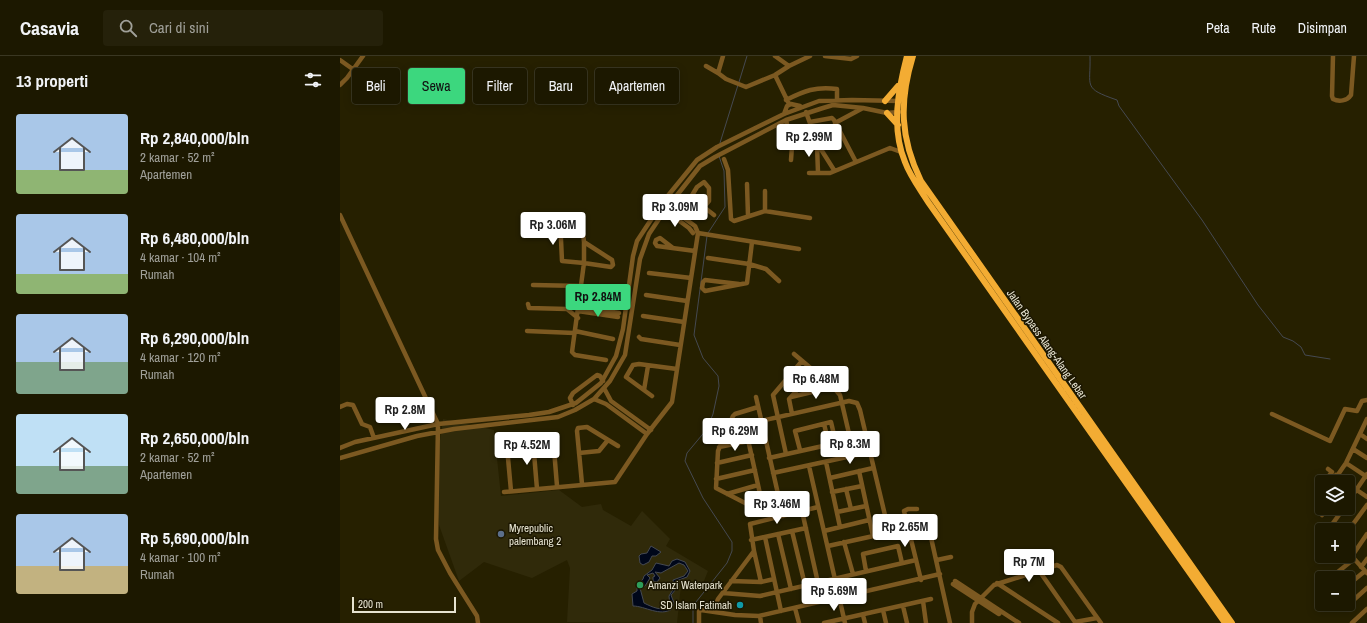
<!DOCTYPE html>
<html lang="id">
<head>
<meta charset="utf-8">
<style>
  :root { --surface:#1c1800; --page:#25210a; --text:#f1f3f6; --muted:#a0a099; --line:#3a3722; --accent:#3cd77e }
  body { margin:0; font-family:"Archivo Narrow",sans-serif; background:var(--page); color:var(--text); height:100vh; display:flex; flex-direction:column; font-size:15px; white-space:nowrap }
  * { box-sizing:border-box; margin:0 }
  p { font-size:13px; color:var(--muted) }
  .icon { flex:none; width:22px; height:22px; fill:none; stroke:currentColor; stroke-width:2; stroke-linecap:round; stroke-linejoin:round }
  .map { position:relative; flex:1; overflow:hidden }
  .details { display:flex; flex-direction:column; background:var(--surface); width:340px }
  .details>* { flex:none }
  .top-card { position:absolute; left:12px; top:12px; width:380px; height:36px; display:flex; gap:8px }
  .fabs { position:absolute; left:975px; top:419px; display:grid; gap:8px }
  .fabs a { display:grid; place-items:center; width:40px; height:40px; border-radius:4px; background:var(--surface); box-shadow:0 2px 10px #0003,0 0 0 1px var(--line); font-size:20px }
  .scale { position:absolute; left:12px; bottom:10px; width:104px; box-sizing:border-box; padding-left:4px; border:2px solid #e6e3d0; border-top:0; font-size:11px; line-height:14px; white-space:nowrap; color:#e6e3d0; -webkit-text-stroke:3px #1b1601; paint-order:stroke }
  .price { position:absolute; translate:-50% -34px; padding:0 9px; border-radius:4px; background:#fff; color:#222; font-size:13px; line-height:26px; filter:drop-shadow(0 1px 2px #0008) }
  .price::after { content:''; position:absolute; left:50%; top:24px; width:12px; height:9px; margin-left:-6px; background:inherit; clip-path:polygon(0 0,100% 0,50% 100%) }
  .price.selected { background:var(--accent); color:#111 }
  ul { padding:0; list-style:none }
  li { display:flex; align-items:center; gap:12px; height:100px; padding:0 16px }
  li span { display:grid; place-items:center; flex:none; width:112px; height:80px; border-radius:4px; color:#555 }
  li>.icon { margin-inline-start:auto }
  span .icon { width:48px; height:48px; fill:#fffc; stroke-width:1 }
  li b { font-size:17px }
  h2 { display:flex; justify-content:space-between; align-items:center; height:48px; padding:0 16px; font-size:17px }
  .pill { padding:0 14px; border-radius:4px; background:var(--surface); box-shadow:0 2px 10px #0003,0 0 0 1px var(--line); font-size:14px; line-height:36px }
  .pill.selected { background:var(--accent); color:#111 }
  header { display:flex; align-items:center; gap:24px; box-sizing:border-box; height:56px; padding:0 20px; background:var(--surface); border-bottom:1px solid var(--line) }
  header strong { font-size:19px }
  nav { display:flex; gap:22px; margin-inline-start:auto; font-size:14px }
  .search { width:280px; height:36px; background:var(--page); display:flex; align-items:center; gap:10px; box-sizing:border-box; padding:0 14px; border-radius:4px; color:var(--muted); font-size:15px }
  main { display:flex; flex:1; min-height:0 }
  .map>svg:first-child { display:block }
</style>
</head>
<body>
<header>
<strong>Casavia</strong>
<div class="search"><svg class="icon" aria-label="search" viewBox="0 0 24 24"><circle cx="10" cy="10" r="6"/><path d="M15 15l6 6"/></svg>Cari di sini</div>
<nav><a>Peta</a><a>Rute</a><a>Disimpan</a></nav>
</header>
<main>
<section class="details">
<h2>13 properti<svg class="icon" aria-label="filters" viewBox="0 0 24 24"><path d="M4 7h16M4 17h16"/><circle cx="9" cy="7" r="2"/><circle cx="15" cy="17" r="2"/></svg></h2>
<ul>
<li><span style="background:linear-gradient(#a9c7e8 70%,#8fb573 0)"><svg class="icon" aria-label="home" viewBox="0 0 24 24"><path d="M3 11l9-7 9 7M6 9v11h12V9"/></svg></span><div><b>Rp 2,840,000/bln</b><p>2 kamar · 52 m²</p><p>Apartemen</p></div></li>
<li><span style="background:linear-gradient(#a9c7e8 75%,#8fb573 0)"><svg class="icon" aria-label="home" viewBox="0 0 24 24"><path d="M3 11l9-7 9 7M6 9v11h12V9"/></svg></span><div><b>Rp 6,480,000/bln</b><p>4 kamar · 104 m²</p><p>Rumah</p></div></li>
<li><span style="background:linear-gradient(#a9c7e8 60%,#7fa58c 0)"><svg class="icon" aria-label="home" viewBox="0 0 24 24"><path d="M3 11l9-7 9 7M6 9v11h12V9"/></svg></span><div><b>Rp 6,290,000/bln</b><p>4 kamar · 120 m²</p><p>Rumah</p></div></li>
<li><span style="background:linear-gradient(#bfe0f5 65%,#7fa58c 0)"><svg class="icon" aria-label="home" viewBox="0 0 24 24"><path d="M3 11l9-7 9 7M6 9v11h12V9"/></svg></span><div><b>Rp 2,650,000/bln</b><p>2 kamar · 52 m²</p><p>Apartemen</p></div></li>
<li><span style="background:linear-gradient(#a9c7e8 65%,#c2b280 0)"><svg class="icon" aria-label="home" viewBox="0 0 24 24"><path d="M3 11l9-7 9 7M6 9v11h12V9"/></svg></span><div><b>Rp 5,690,000/bln</b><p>4 kamar · 100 m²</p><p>Rumah</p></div></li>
</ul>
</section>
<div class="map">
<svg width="1027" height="567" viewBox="0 0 1027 567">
  <rect width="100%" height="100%" fill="#262000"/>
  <path fill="#302a0a" d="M103,363l51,11 7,66 58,-6 23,17 19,-3 2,6 28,16 11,-15 28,28 -4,7 42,25 -7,17 -20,-3 -4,38 -110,-1 3,-54 -3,-8 -35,18 -48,-16 -25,19 -20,-56 -4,-49z"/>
  <path fill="#00071a" stroke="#454951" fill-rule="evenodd" d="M311,490l10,6 -5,4h-4l-3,6 -6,3 -3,-2 -1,-7 2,-2 6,-1z
    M337,503l8,3 5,9 -3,6 -11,4v8l-5,6 3,8 -2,6c-12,8 -27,-3 -39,-3l-1,-12 5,-3v-5l6,-7 1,-3 8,-6 4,-7 13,3 3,-5zM339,507l5,2 4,6 -4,5 -11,4 1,8 -5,8 1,10c-8,6 -18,1 -26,-3l-4,-15 5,-2 5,-8 -3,-3 6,-2 2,3 -2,1v4l4,1 3,-4 -5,-6 6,1z"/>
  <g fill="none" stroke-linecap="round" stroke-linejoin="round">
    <path stroke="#454951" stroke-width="1" d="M750,0c1,31 -8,32 27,44l2,6 83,114 56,85 25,32 10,4 8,6 4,8 25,4
      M399,26l8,-26
      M380,87l18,-58
      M368,177l17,-26 -1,-36 -5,-15
      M353,567v-14l3,-7 31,-39 5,-12v-9l-29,-44 -18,-37 2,-8 20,-24 6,-15 6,-28 -1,-10 -15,-18 -9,-23 13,-99"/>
    <path stroke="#7c5921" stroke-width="4.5" d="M435,0l14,10 21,-10
      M485,0l26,3 6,-3
      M993,0l-1,40 1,3c6,3 14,2 18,-4l3,-39
      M0,4l14,10
      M366,10l12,7 5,-17
      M378,17l8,6 20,8 29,-12 14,-9
      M435,19l14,29
      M0,29l7,-7 16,-22
      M446,44c18,-9 30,-14 51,-11v11
      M466,56l11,31 17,27
      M444,58l3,-8 4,-2 9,2
      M446,64l6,26 -1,14
      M470,66l22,-4 2,2 22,42
      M495,67l28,-15
      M477,89l1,28
      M384,103l4,11 3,49 3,2 31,-10 45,7
      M469,117h21l60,-25 11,4
      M407,128l1,32
      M425,135v20
      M363,152l6,-7v-13l-5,-6 -7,5 -6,10 23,18
      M330,158l19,14 4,5
      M0,159l98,209 -2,115 2,11 12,23 27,43 1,7
      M358,177l101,16
      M244,186v21l27,4 2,-2 -1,-5 -28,-18 -2,-16 -16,-10 -6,2 2,43 22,2 -12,89 3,3 31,5
      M333,192l-13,-10 -4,2 -1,3 2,3 38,5
      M368,202l41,6 17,5 13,12
      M309,217l42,5
      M399,228l-34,-4 -2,2 -1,6 3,3 42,-8 5,-41
      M193,229l49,1 33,5
      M306,239l41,6
      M188,248l1,4 38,1 6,-7 7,-1
      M239,251l40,6
      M227,253l11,9
      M238,255l40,6
      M303,260l41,6
      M187,275l47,2
      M235,275l38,8
      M299,281l2,2 39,6
      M454,298l39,33 7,8 14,60
      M264,332l7,13 40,29
      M304,334l4,-24
      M312,340l-26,-19 7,-12 6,-1 38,5
      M416,341l27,119
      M451,341l42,-10
      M254,343l12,5 41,30
      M233,349l-3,-7 3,-5 24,-18 3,1 3,5
      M0,351l7,-3 6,1 9,19 8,3 4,11
      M418,351l-23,7 -2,2 -15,35 -2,37 31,16 32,-4
      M452,358l-3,-15 26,-28
      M932,358l58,27 15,-32 12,2 5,-10 5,-1
      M421,365l88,-20 8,2 3,7 29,122
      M484,368l5,20
      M405,370l17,77
      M386,374l35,-7
      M1020,378l7,5
      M213,381l4,49
      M193,385l4,48
      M167,391l4,44
      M379,391l30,-6
      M0,392l15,-6 83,-18 91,-9 20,-3 27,-9 25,-20 15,-27 7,-27 10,-73 4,-15 25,-38 35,-43 20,-13 67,-33 35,-13 33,-1 48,1
      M1013,393l14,9
      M460,394l-5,-19 36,-9 5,21
      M239,397l20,-2 9,-11
      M446,398l-13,-59 29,-34
      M0,402l77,-22 37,-7 104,-12 17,-7 19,-11 16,-18 15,-26 15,-96 9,-25 14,-21 37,-47 15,-9 71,-37 37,-12 10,-3 30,3 24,5 12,-1
      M429,402l81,-18
      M486,406l14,65
      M377,407l35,-8
      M1006,407l21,14
      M469,410l36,157
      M519,415l14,65
      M433,417l97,-21
      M996,419l9,7
      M997,420l9,-13 21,-44
      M490,422l43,-10
      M376,423l39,-9
      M984,426l8,-10 -4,-3
      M242,428l-5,-53 1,-3 9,-1 31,19
      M1008,428l19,13
      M506,433l5,20
      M980,433l2,-3
      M164,436l111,-10 32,-48 25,-32 26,-169 -3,-7 -22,-16
      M492,436l30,-6
      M387,438l31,-9
      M1008,446l19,-28
      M577,453h-9l-4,2 17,69
      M462,455l16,72
      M497,456l29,-6
      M982,459l6,-7
      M988,474l16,-22
      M452,475l13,54
      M484,475l45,-11
      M1008,475l19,-26
      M438,478l13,55
      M425,481l16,74
      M411,484l55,-12
      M504,486l9,32
      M488,490l100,-22 22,99
      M414,495l7,31
      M1008,496l19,21
      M1012,500l15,-22
      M989,503l4,-3
      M597,504l14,-3
      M1021,511l6,-8
      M526,515l-3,-17 35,-8 4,17
      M700,516l35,50 22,-4
      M994,519l20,-16
      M391,525l30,1 13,-3
      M615,525l64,42
      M657,527l61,40
      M613,528l46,30
      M1008,529l17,-14
      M383,537l37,3 156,-36
      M583,545l3,22
      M563,550l4,17
      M1007,550l20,-18
      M455,552l4,15
      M543,554l3,13
      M373,555l5,-12 36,-48 -4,-27 68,-17
      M523,559l2,8
      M420,560l1,7
      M359,567v-12l2,-1 34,5 24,1 181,-42
      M484,567l107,-24
      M632,567v-11l3,-8 19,-19 63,-20 4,2 40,56
      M1012,567l15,-14"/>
    <path stroke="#f3ac33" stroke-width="6" d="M567,0c-9,34 -16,72 -2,106 5,14 15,27 23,40l297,421
      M573,0c-14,46 -13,82 8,125l311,442
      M545,45l13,-15
      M547,57l11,12"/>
  </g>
  <circle fill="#5c6f8a" stroke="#1b1601" stroke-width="1.5" cx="161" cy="478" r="4"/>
  <circle fill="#2e9e5b" stroke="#1b1601" stroke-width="1.5" cx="300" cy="529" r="4"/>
  <circle fill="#0f9aa8" stroke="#1b1601" stroke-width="1.5" cx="400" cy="549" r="4"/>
  <g text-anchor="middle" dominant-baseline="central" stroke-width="3" stroke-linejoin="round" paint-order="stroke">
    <g font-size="11" fill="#e6e3d0" stroke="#1b1601">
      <text transform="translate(707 288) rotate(55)">Jalan Bypass Alang-Alang Lebar</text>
    </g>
    <g font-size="11" fill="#e6e3d0" stroke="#1b1601" text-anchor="start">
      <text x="169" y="472">Myrepublic<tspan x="169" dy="13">palembang 2</tspan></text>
      <text x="308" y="529">Amanzi Waterpark</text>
      <text x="392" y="549" text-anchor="end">SD Islam Fatimah</text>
    </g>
  </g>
</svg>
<div class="fabs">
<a><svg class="icon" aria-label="layers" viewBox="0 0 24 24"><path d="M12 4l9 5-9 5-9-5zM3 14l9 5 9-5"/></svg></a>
<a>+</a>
<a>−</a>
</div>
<div class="scale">200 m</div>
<b class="price" style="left:469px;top:102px">Rp 2.99M</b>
<b class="price" style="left:335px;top:172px">Rp 3.09M</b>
<b class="price" style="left:213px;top:190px">Rp 3.06M</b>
<b class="price selected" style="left:258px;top:262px">Rp 2.84M</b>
<b class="price" style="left:476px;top:344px">Rp 6.48M</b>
<b class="price" style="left:65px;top:375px">Rp 2.8M</b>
<b class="price" style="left:395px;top:396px">Rp 6.29M</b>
<b class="price" style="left:510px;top:409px">Rp 8.3M</b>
<b class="price" style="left:187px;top:410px">Rp 4.52M</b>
<b class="price" style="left:437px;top:469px">Rp 3.46M</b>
<b class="price" style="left:565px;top:492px">Rp 2.65M</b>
<b class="price" style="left:689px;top:527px">Rp 7M</b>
<b class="price" style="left:494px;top:556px">Rp 5.69M</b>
<div class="top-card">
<a class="pill">Beli</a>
<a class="pill selected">Sewa</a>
<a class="pill">Filter</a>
<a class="pill">Baru</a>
<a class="pill">Apartemen</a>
</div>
</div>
</main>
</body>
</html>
